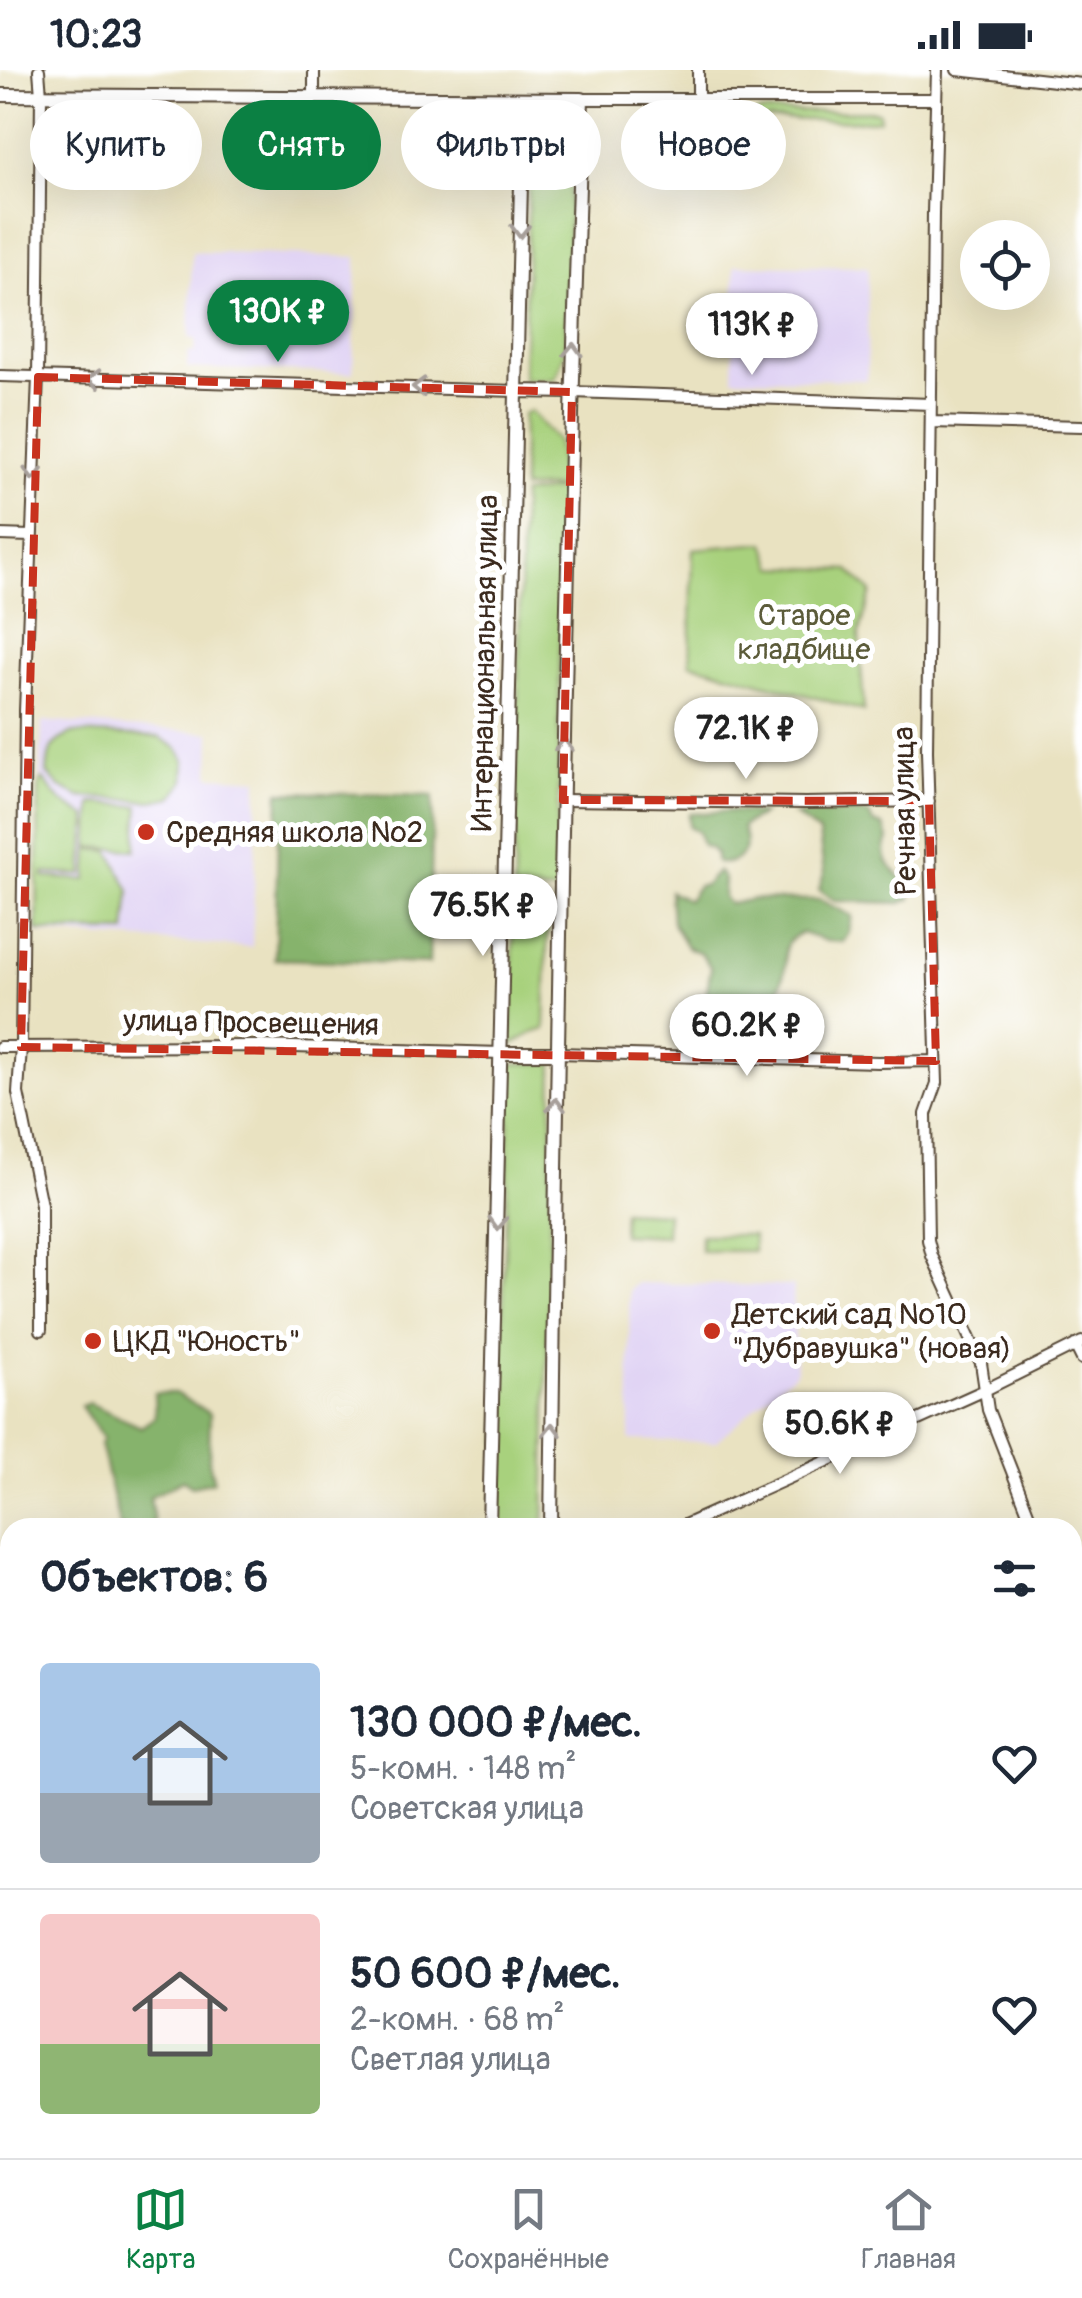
<!DOCTYPE html>
<html lang="ru">
<head>
<meta charset="utf-8">
<style>
  :root { --surface:#fff; --page:#f2f2f3; --text:#1f2937; --muted:#747a83; --line:#e0e1e3; --accent:#0b8043 }
  body { margin:0; font-family:Pangolin,sans-serif; background:var(--page); color:var(--text); height:100vh; display:flex; flex-direction:column; font-size:38px; white-space:nowrap }
  * { box-sizing:border-box; margin:0 }
  p { font-size:32px; color:var(--muted) }
  .icon { flex:none; width:55px; height:55px; fill:none; stroke:currentColor; stroke-width:2; stroke-linecap:round; stroke-linejoin:round }
  .map { position:relative; flex:1; overflow:hidden }
  .side { position:absolute; left:0px; top:1448px; width:1082px; height:642px; display:flex; flex-direction:column; background:var(--surface); border-radius:30px 30px 0 0; box-shadow:0 10px 40px #0002 }
  .side>* { flex:none }
  .top-card { position:absolute; left:30px; top:30px; width:1022px; height:90px; display:flex; gap:20px }
  .buttons { position:absolute; left:960px; top:150px; display:grid; gap:20px }
  .buttons a { display:grid; place-items:center; width:90px; height:90px; border-radius:50%; background:var(--surface); box-shadow:0 10px 40px #0002; font-size:50px }
  .price { position:absolute; translate:-50% -85px; padding:0 22px; border-radius:35px; background:#fff; color:#222; font-size:32px; line-height:65px; filter:drop-shadow(0 2px 5px #0008) }
  .price::after { content:''; position:absolute; left:50%; top:60px; width:30px; height:22px; margin-left:-15px; background:inherit; clip-path:polygon(0 0,100% 0,50% 100%) }
  .price.selected { background:var(--accent); color:#fff }
  ul { padding:0; list-style:none }
  li { display:flex; align-items:center; gap:30px; height:250px; padding:0 40px }
  li+li { border-top:2px solid var(--line) }
  li span { display:grid; place-items:center; flex:none; width:280px; height:200px; border-radius:10px; color:#555 }
  li>.icon { margin-inline-start:auto }
  span .icon { width:120px; height:120px; fill:#fffc; stroke-width:1 }
  li b { font-size:42px }
  h2 { display:flex; justify-content:space-between; align-items:center; height:120px; padding:0 40px; font-size:42px }
  .tag { padding:0 35px; border-radius:45px; background:var(--surface); box-shadow:0 10px 40px #0002; font-size:35px; line-height:90px }
  .tag.selected { background:var(--accent); color:#fff }
  .status { display:flex; justify-content:space-between; align-items:center; height:70px; padding:0 50px; background:var(--surface); direction:ltr }
  .status svg { height:28px; fill:currentColor }
  .menu { display:flex; justify-content:space-around; align-items:center; height:140px; border-top:2px solid var(--line); background:var(--surface); font-size:28px; color:var(--muted) }
  .menu a { display:grid; justify-items:center; gap:5px }
  .menu .selected { color:var(--accent) }
  .map>svg:first-child { display:block }
</style>
</head>
<body>
<div class="status"><b>10:23</b><svg viewBox="0 0 49 12"><path d="M0 12V9h3v3zM5 12V6h3v6zM10 12V3h3v9zM15 12V0h3v12zM26 1h20v11H26zM47 4h2v5h-2z"/></svg></div>
<div class="map">
<svg width="1082" height="2088" viewBox="0 0 1082 2088">
  <rect width="100%" height="100%" fill="#fff"/>
  <filter id="ink" filterUnits="userSpaceOnUse"><feTurbulence type="fractalNoise" baseFrequency=".01" numOctaves="2"/><feDisplacementMap in="SourceGraphic" scale="20" xChannelSelector="R" yChannelSelector="G"/><feConvolveMatrix kernelMatrix="1 2 1 2 8 2 1 2 1" color-interpolation-filters="sRGB"/></filter>
  <filter id="wash" filterUnits="userSpaceOnUse"><feTurbulence type="fractalNoise" baseFrequency=".0048" numOctaves="4" result="noise"/><feDisplacementMap in="SourceGraphic" scale="40" xChannelSelector="R" yChannelSelector="G"/><feGaussianBlur stdDeviation="2.25" result="paint"/><feColorMatrix in="noise" values="0 0 0 0 0 0 0 0 0 0 0 0 0 0 0 0 0 1.4 0 .05"/><feComposite in="paint" operator="in"/></filter>
  <g filter="url(#wash)">
    <rect width="100%" height="100%" fill="#e9e2c1"/>
    <path fill="#e1d4f4" d="M192,182l165,5 -4,116 -166,-5 1,-15 7,-1 1,-13 -7,-1z
      M735,195l133,2 -1,113 -134,-2z
      M42,651l169,12 -1,43 48,3 -6,168 -217,-14z
      M637,1213l156,3 3,86 -81,70 -85,-2 -1,-150z"/>
    <path fill="#a8d17d" stroke="#727e4e" stroke-width="2.5" d="M875,41l4,2 1,6 -8,2 -114,-2 -7,-3v-2l9,-2z
      M566,44l6,6 -7,232 -10,27h-32l8,-256 11,-6z
      M530,341l27,30 5,44 -2,2 -38,2 1,-75z
      M555,420l7,2 -5,400 -43,-3 8,-395z
      M765,473l9,24 75,3 22,22 -12,43 5,76 -174,-48 3,-114z
      M74,663l85,4 19,12 7,12 -1,21 -12,15 -19,4 -73,-4 -20,-10 -13,-14c2,-24 3,-31 27,-40z
      M43,709l17,21 27,17 -4,58 -39,-2v4l43,3 2,-31 21,2 20,40 -4,41 -89,-1 2,-146z
      M92,733l47,3 -3,44 -47,-3z
      M514,824l15,2 19,10 -3,123 -12,4 -22,12z
      M553,993l-9,464 -48,1 15,-464z
      M623,1141l44,2 -1,23 -44,-2z
      M701,1165h52v16h-52z
      M0,1635l10,20v71l-10,7z
      M8,1735l2,4v68l-10,6v-74z"/>
    <path fill="#86b36c" stroke="#606e45" stroke-width="2.5" d="M279,722l154,4 -4,168 -154,-5z
      M730,741l33,3c-7,6 -14,6 -21,13 1,5 4,10 4,16 -1,15 -18,23 -30,19v-8l-6,-6 -8,-3 -4,-13 -9,-5v-13z
      M851,742l18,2 4,9 11,3 4,13c-10,21 6,32 21,46l2,14 -10,4 -67,-2 -15,-11 5,-16 -5,-41 -25,-18z
      M718,801l6,8 -1,18 6,7 25,-5 66,1 32,16 -3,17 -6,9 -17,-1 -24,-8c-22,10 -15,15 -17,34 -2,13 -8,28 -12,41l5,10h17l5,9c-7,3 -15,9 -23,11 -20,5 -66,1 -80,-15v-13l9,-14 5,-28 -10,-15 -14,-6 -15,-25 -2,-31 18,9 10,-14 7,-1z
      M154,1323h21l35,21 -1,47 5,20 -22,5 -9,-6 -33,17 4,25 -10,5h-24l-20,-83 3,-6 -22,-32 8,-3 52,24 14,-10z
      M10,1859v203l-10,14v-210z
      M1073,1987l9,1v100h-148l2,-8h136z
      M31,2080h98l8,8h-110z
      M264,2080h363l6,8h-365z
      M647,2080h268l-2,8h-259z"/>
  </g>
  <g filter="url(#ink)">
    <g fill="none" stroke-linecap="round" stroke-linejoin="round">
      <g stroke="#554636" stroke-width="14">
        <path id="minor" d="M39,0l2,25 -3,282 -13,334 -4,336 -3,46 23,112v125
          M314,0v27
          M937,0l-4,143 -6,538 10,332 -11,31 2,126 4,16 49,107 7,47 46,118
          M957,0l125,14
          M582,29h354
          M698,29v-29
          M0,306l516,15
          M572,322l359,12
          M931,352l151,4
          M0,465l31,1
          M563,730l242,3 124,-2
          M0,977l259,-1 243,7
          M557,983l321,9 58,-1
          M1075,1275l7,14
          M678,1458l307,-138 97,-48
          M1072,1554l10,24
          M1072,1609l10,-6
          M0,1618l10,20
          M1072,1688l10,14
          M1072,1902l10,9"/>
      </g>
      <g stroke="#554636" stroke-width="16">
        <path id="major" d="M0,25l582,4c-17,476 -25,952 -31,1429
          M516,321l56,1
          M502,983h55
          M489,1458l34,-1429
          M0,1830l10,-6"/>
      </g>
      <use href="#minor" stroke="#fff" stroke-width="10"/>
      <use href="#major" stroke="#fff" stroke-width="12"/>
    </g>
    <defs><path id="oneway-chevron" d="M-2-3.5L2.5 0L-2 3.5" fill="none" stroke-width="1.6" stroke-linecap="round" stroke-linejoin="round" transform="scale(2.5)"/></defs>
    <g stroke="#a79f9a">
      <use href="#oneway-chevron" transform="translate(520 161) rotate(91)"/>
      <use href="#oneway-chevron" transform="translate(573 280) rotate(-88)"/>
      <use href="#oneway-chevron" transform="translate(94 309) rotate(-178)"/>
      <use href="#oneway-chevron" transform="translate(419 317) rotate(-178)"/>
      <use href="#oneway-chevron" transform="translate(33 404) rotate(92)"/>
      <use href="#oneway-chevron" transform="translate(564 675) rotate(-89)"/>
      <use href="#oneway-chevron" transform="translate(556 1035) rotate(-89)"/>
      <use href="#oneway-chevron" transform="translate(498 1153) rotate(92)"/>
      <use href="#oneway-chevron" transform="translate(552 1360) rotate(-89)"/>
    </g>
  </g>
  <path fill="none" stroke="#c8321e" stroke-width="8" stroke-dasharray="20 12" stroke-linejoin="round" d="M38,307l534,15 -9,408 366,1 7,260 -915,-14z"/>
  <g fill="#c8321e" stroke="#fff" stroke-width="4">
    <circle cx="146" cy="762" r="10"/>
    <circle cx="712" cy="1261" r="10"/>
    <circle cx="93" cy="1271" r="10"/>
  </g>
  <g text-anchor="middle" dominant-baseline="central" stroke-width="10" stroke-linejoin="round" paint-order="stroke">
    <g font-size="30" fill="#5c5c3a" stroke="#fff">
      <text x="804" y="545">Старое<tspan x="804" dy="34">кладбище</tspan></text>
    </g>
    <g font-size="30" fill="#3b2a1e" stroke="#fff">
      <text transform="translate(485 593) rotate(-89)">Интернациональная улица</text>
      <text transform="translate(905 741) rotate(-91)">Речная улица</text>
      <text transform="translate(251 953) rotate(1)">улица Просвещения</text>
    </g>
    <g font-size="30" fill="#3b2a1e" stroke="#fff" text-anchor="start">
      <text x="166" y="762">Средняя школа №2</text>
      <text x="732" y="1244">Детский сад №10<tspan x="732" dy="34">"Дубравушка" (новая)</tspan></text>
      <text x="113" y="1271">ЦКД "Юность"</text>
    </g>
  </g>
</svg>
<div class="buttons">
<a><svg class="icon" aria-label="locate" viewBox="0 0 24 24"><circle cx="12" cy="12" r="6"/><path d="M12 2v4M12 18v4M2 12h4M18 12h4"/></svg></a>
</div>
<b class="price selected" style="left:278px;top:295px">130K ₽</b>
<b class="price" style="left:752px;top:308px">113K ₽</b>
<b class="price" style="left:746px;top:712px">72.1K ₽</b>
<b class="price" style="left:483px;top:889px">76.5K ₽</b>
<b class="price" style="left:747px;top:1009px">60.2K ₽</b>
<b class="price" style="left:840px;top:1407px">50.6K ₽</b>
<div class="top-card">
<a class="tag">Купить</a>
<a class="tag selected">Снять</a>
<a class="tag">Фильтры</a>
<a class="tag">Новое</a>
</div>
<section class="side">
<h2>Объектов: 6<svg class="icon" aria-label="filters" viewBox="0 0 24 24"><path d="M4 7h16M4 17h16"/><circle cx="9" cy="7" r="2"/><circle cx="15" cy="17" r="2"/></svg></h2>
<ul>
<li><span style="background:linear-gradient(#a9c7e8 65%,#9aa5b1 0)"><svg class="icon" aria-label="home" viewBox="0 0 24 24"><path d="M3 11l9-7 9 7M6 9v11h12V9"/></svg></span><div><b>130 000 ₽/мес.</b><p>5-комн. · 148 m²</p><p>Советская улица</p></div><svg class="icon" aria-label="heart" viewBox="0 0 24 24"><path d="M12 20l-8-8c-3-5 5-10 8-4 3-6 11-1 8 4z"/></svg></li>
<li><span style="background:linear-gradient(#f6c9c9 65%,#8fb573 0)"><svg class="icon" aria-label="home" viewBox="0 0 24 24"><path d="M3 11l9-7 9 7M6 9v11h12V9"/></svg></span><div><b>50 600 ₽/мес.</b><p>2-комн. · 68 m²</p><p>Светлая улица</p></div><svg class="icon" aria-label="heart" viewBox="0 0 24 24"><path d="M12 20l-8-8c-3-5 5-10 8-4 3-6 11-1 8 4z"/></svg></li>
</ul>
</section>
</div>
<nav class="menu">
<a class="selected"><svg class="icon" aria-label="map" viewBox="0 0 24 24"><path d="M3 6l6-2 6 2 6-2v14l-6 2-6-2-6 2zM9 4v14M15 6v14"/></svg>Карта</a>
<a><svg class="icon" aria-label="saved" viewBox="0 0 24 24"><path d="M7 4h10v16l-5-4-5 4z"/></svg>Сохранённые</a>
<a><svg class="icon" aria-label="home" viewBox="0 0 24 24"><path d="M3 11l9-7 9 7M6 9v11h12V9"/></svg>Главная</a>
</nav>
</body>
</html>
